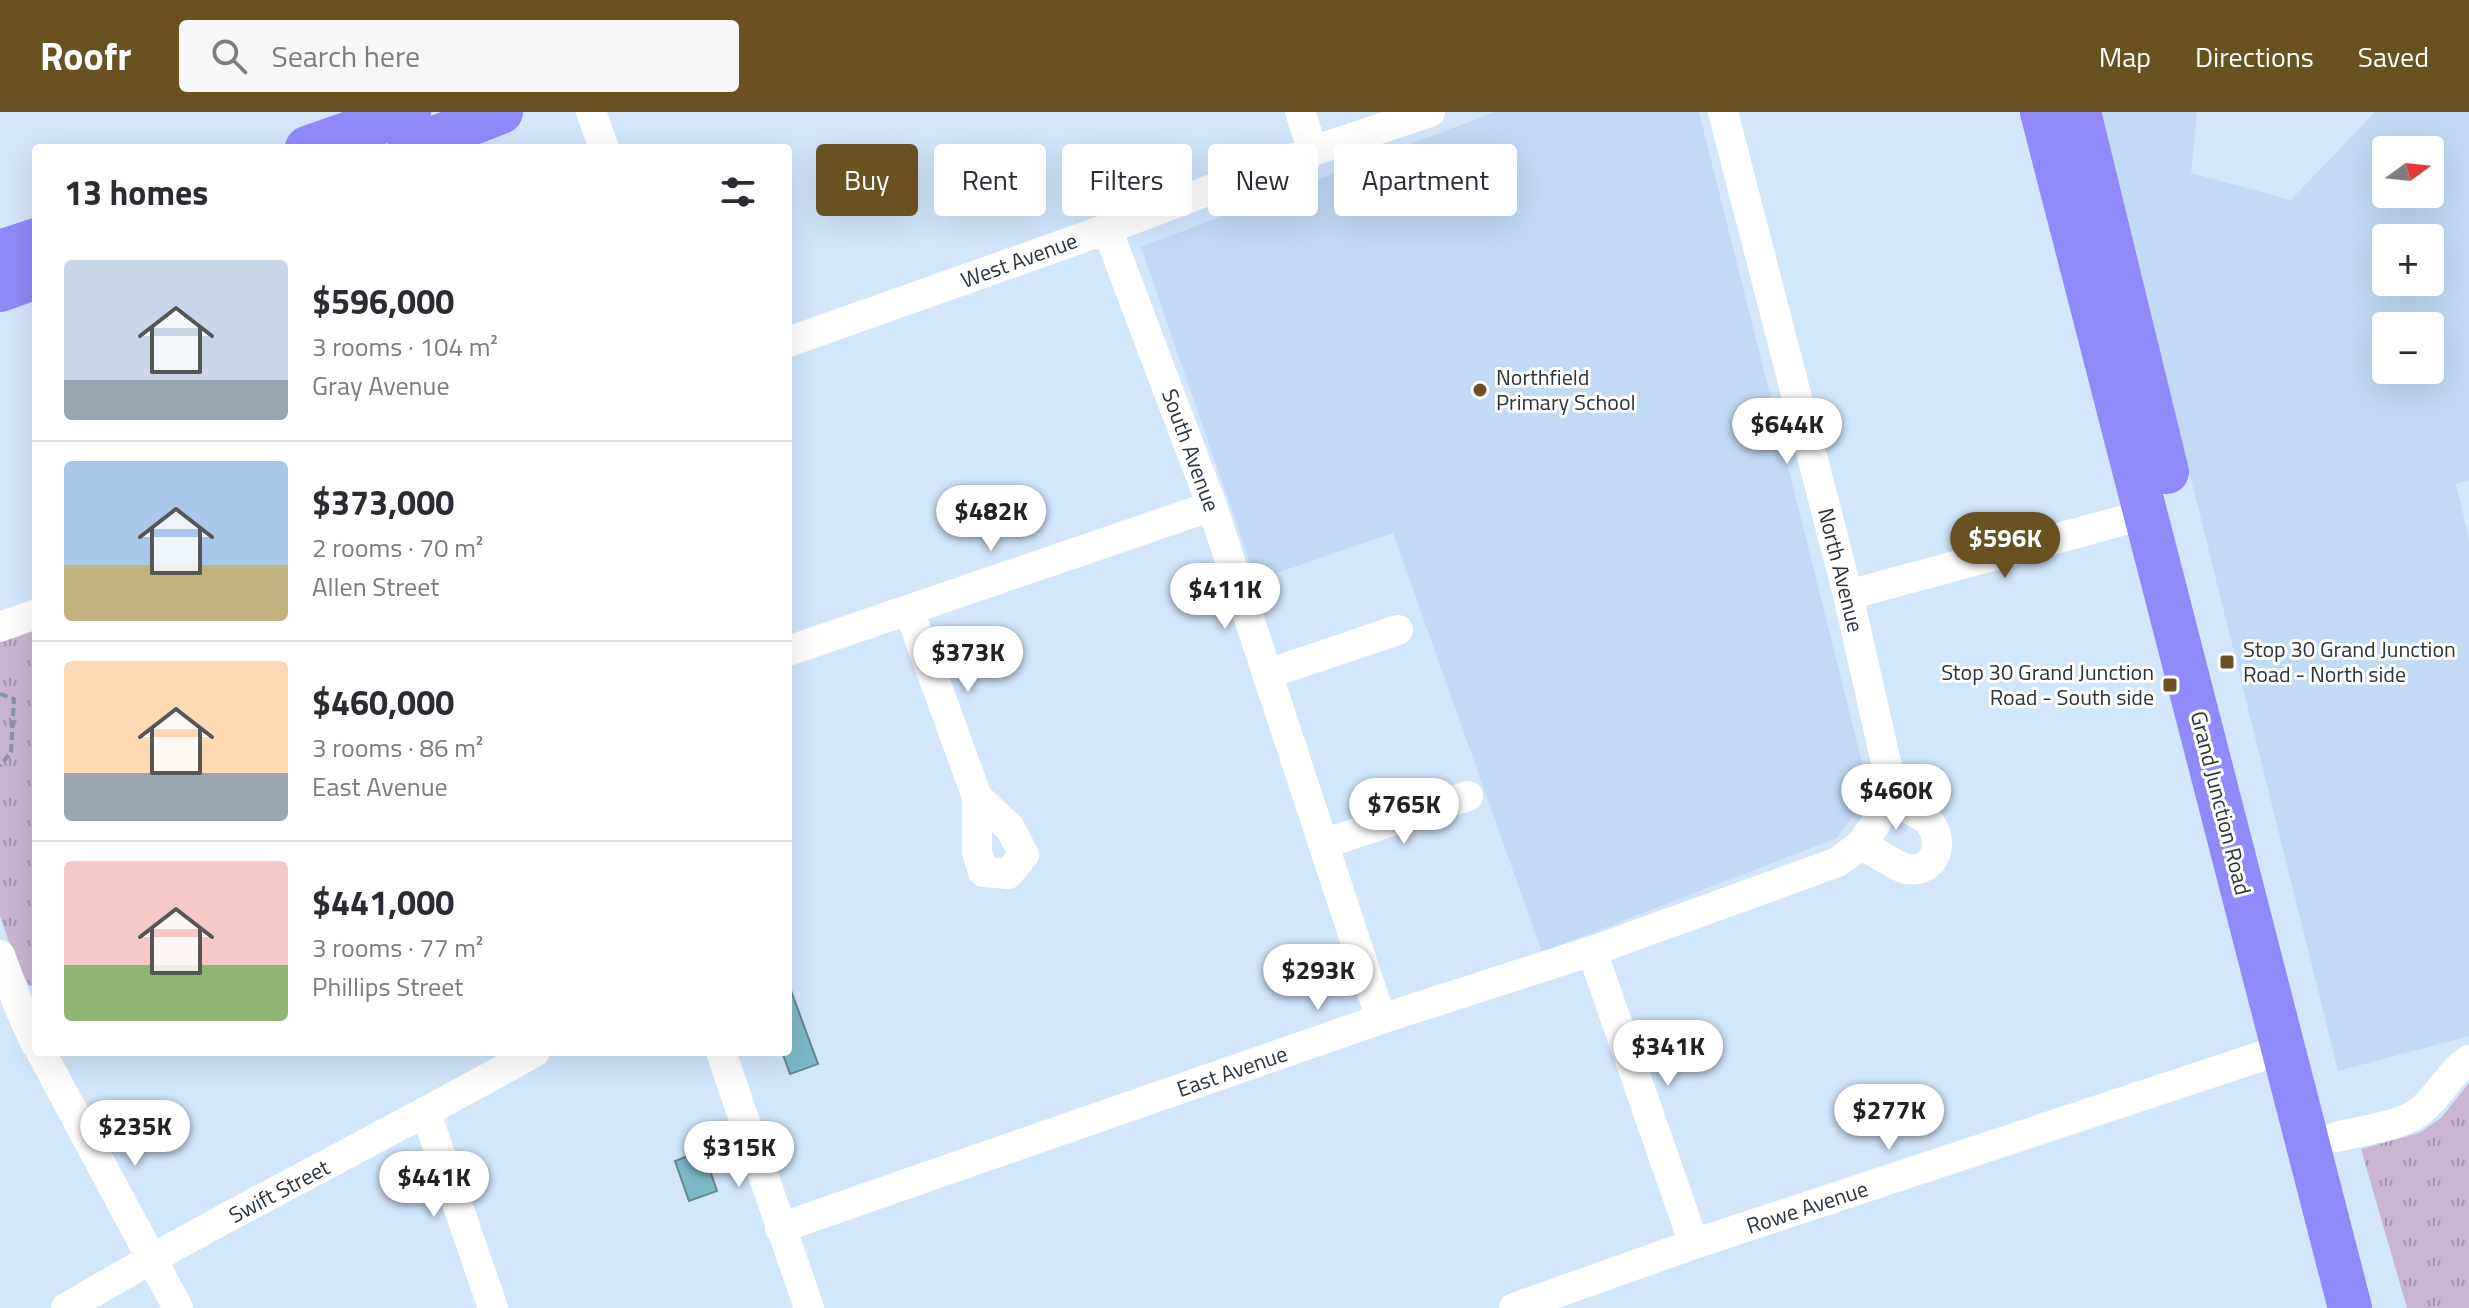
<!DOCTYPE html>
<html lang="en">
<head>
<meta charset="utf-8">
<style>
  :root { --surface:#fff; --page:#f7f7f7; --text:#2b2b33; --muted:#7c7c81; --line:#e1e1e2; --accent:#695121 }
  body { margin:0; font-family:"Titillium Web",sans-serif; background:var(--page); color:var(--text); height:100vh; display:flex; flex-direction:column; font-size:30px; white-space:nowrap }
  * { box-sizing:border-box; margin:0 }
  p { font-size:26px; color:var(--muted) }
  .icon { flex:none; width:44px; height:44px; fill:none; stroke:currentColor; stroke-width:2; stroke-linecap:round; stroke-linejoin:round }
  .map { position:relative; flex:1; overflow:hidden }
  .side { position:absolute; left:32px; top:32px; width:760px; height:912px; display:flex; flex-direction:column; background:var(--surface); border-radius:8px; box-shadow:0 8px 32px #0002 }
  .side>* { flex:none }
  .banner { position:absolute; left:816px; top:32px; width:760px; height:72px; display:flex; gap:16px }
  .needle { width:52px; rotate:75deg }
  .fabs { position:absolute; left:2372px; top:24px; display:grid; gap:16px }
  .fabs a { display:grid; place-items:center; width:72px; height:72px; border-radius:8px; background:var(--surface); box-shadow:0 8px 32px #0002; font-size:40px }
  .price { position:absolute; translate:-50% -68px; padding:0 18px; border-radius:28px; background:#fff; color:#222; font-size:26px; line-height:52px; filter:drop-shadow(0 2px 4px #0008) }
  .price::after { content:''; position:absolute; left:50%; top:48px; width:24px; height:18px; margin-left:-12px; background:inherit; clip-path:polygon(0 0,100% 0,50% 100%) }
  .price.on { background:var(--accent); color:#fff }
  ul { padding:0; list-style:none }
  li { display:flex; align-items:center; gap:24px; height:200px; padding:0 32px }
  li+li { border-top:2px solid var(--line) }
  li span { display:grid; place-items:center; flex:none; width:224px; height:160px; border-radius:8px; color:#555 }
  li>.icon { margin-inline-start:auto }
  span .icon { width:96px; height:96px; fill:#fffc; stroke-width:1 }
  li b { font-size:34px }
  h2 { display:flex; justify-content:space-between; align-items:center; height:96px; padding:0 32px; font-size:34px }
  .tag { padding:0 28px; border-radius:8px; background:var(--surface); box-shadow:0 8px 32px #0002; font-size:28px; line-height:72px }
  .tag.on { background:var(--accent); color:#fff }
  header { display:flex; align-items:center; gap:48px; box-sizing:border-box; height:112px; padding:0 40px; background:var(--accent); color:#fff }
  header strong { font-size:38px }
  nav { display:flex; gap:44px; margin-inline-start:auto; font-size:28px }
  .search { width:560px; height:72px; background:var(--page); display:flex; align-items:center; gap:20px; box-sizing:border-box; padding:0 28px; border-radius:8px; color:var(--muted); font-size:30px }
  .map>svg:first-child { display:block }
</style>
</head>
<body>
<header>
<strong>Roofr</strong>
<div class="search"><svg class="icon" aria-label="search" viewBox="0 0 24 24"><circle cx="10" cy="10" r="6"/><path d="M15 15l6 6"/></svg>Search here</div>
<nav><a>Map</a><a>Directions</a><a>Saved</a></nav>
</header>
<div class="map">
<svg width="2469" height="1196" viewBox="0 0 2469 1196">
  <defs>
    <pattern id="park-tufts" width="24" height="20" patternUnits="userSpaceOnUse" patternTransform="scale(2)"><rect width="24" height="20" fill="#cab5d1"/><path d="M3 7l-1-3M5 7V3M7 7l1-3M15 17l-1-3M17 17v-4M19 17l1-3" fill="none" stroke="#a494ab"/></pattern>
  </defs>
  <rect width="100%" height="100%" fill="#d2e6fc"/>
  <path fill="#c1daf5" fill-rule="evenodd" d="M1495,0h204l171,682 -33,44 -295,114 -149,-419 -137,47 -115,-333z
    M2100,0h97l-6,61 100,27 84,-88h94v368l-13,4 13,56v496l-131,35zM2386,38h44v44h-44zM2386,126h44v44h-44zM2386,214h44v44h-44z"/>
  <path fill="url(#park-tufts)" d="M36,517v358l-7,-2 -14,-25 -15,-44v-274z
    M2469,971v225h-62l-46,-159 58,-16 22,-15z"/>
  <path fill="#7db9c9" stroke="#68868f" stroke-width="2" d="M788,876h2l28,76 -28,10 -8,-22h6z
    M703,1038l14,41 -28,10 -14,-40z"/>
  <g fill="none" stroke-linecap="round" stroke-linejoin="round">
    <path stroke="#8694a4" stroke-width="4" stroke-dasharray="8 4" stroke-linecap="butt" d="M0,582l14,5 -3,53 -11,14"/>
    <path stroke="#fff" stroke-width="30" d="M591,0l13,36
      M1300,0l13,39
      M1107,117l105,277 169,513
      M788,230l319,-113 206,-78 117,-39
      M1848,483l299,-81
      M909,498l68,187v55l6,20 25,2 16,-19 -14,-27 -33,-31
      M0,515l36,-13
      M788,539l424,-145
      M1267,562l131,-44
      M1323,732l145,-48
      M1861,732c9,5 36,23 45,25 29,5 40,-27 23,-47 -6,-7 -35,-20 -45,-26
      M1592,839l102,293
      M0,843l19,52 17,37
      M41,940l137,256
      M721,940l88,256
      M426,1001l67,195
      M2336,1025c23,-6 60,-10 80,-23 22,-14 31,-40 53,-54
      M780,1116l601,-209 211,-68 246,-89 23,-18 15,-21 14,-43 -42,-185 -125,-483
      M66,1196c153,-90 313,-169 469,-256
      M1514,1196l180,-64 589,-195"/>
    <path stroke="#9089f9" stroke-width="44" d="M2042,0l308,1196
      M2079,0l88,360
      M307,36l102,-36
      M409,36l92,-36
      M0,140l36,-12
      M0,178l36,-13"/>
  </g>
  <g fill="#695121" stroke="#fff" stroke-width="3">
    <circle cx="1480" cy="278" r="8"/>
    <rect x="2219" y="542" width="16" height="16" rx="4"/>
    <rect x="2162" y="565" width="16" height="16" rx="4"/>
  </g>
  <g text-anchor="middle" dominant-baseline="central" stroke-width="6" stroke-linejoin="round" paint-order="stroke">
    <g font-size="22" fill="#2b333c" stroke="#fff">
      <text transform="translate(1019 148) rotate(-20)">West Avenue</text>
      <text transform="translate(1191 338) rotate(70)">South Avenue</text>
      <text transform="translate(1841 458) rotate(76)">North Avenue</text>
      <text transform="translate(2221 691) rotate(76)">Grand Junction Road</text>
      <text transform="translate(1232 959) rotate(-19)">East Avenue</text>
      <text transform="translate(279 1079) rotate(-28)">Swift Street</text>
      <text transform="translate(1807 1095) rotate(-18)">Rowe Avenue</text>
    </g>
    <g font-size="22" fill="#2b333c" stroke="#fff" text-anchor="start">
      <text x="1496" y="265">Northfield<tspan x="1496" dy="25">Primary School</tspan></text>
      <text x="2243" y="537">Stop 30 Grand Junction<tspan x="2243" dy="25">Road - North side</tspan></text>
      <text x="2154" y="560" text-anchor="end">Stop 30 Grand Junction<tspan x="2154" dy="25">Road - South side</tspan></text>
    </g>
  </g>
</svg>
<div class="fabs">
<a><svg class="needle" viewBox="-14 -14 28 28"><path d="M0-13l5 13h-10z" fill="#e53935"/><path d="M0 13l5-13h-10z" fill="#7c7c81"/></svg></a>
<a>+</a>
<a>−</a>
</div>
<b class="price" style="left:1787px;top:354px">$644K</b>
<b class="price" style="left:991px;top:441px">$482K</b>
<b class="price on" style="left:2005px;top:468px">$596K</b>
<b class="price" style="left:1225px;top:519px">$411K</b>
<b class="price" style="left:968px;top:582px">$373K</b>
<b class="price" style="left:1896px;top:720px">$460K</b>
<b class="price" style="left:1404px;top:734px">$765K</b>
<b class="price" style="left:1318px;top:900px">$293K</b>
<b class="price" style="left:1668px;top:976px">$341K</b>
<b class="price" style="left:1889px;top:1040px">$277K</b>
<b class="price" style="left:135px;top:1056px">$235K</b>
<b class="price" style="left:739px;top:1077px">$315K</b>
<b class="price" style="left:434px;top:1107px">$441K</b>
<div class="banner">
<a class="tag on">Buy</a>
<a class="tag">Rent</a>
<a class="tag">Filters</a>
<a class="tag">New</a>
<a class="tag">Apartment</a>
</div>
<section class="side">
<h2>13 homes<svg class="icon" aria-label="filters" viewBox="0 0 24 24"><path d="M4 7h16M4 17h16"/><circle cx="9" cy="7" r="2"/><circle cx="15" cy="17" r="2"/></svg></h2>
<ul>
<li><span style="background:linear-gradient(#c9d6e8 75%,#9aa5b1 0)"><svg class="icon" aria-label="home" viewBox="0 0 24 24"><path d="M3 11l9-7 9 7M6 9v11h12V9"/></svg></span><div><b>$596,000</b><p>3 rooms · 104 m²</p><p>Gray Avenue</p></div></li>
<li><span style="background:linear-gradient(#a9c7e8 65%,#c2b280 0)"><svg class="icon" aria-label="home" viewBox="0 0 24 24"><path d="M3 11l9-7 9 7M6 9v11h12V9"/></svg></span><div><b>$373,000</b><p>2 rooms · 70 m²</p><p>Allen Street</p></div></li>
<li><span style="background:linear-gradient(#ffd9b3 70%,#9aa5b1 0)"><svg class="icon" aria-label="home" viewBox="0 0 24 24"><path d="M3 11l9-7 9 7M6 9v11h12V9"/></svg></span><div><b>$460,000</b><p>3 rooms · 86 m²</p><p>East Avenue</p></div></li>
<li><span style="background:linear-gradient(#f6c9c9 65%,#8fb573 0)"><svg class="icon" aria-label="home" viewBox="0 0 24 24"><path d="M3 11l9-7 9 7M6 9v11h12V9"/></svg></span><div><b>$441,000</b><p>3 rooms · 77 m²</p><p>Phillips Street</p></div></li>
</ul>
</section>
</div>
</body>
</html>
